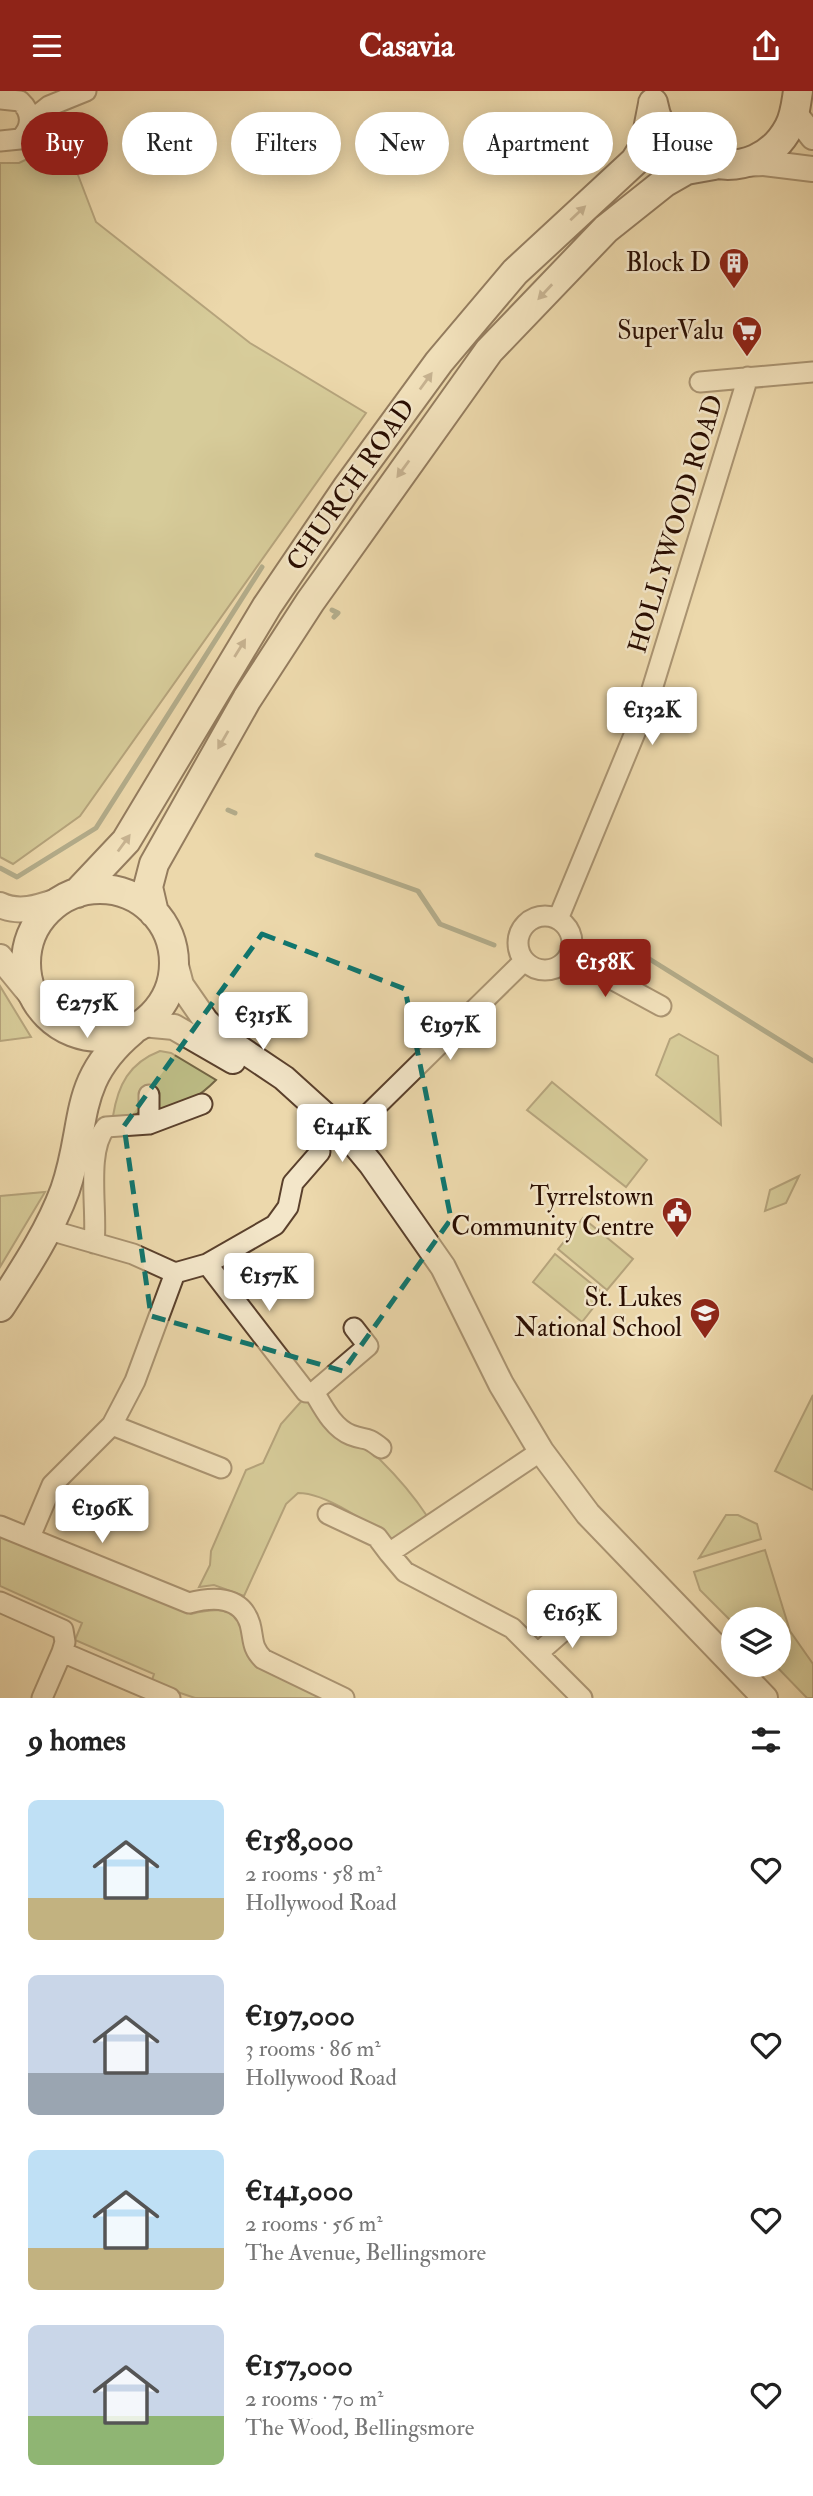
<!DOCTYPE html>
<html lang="en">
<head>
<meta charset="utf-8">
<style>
  :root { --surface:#fff; --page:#f2f2f2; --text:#222; --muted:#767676; --accent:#8f2418 }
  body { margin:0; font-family:"IM FELL Double Pica",serif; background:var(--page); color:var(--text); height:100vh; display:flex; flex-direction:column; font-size:26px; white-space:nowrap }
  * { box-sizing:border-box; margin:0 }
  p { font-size:23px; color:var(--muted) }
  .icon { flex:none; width:38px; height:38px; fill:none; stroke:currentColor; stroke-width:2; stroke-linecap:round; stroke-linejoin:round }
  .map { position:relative; height:1607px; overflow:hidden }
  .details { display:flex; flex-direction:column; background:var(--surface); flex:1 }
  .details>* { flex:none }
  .hud { position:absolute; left:21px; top:21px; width:772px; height:63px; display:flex; gap:14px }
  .fabs { position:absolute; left:721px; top:1516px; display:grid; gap:14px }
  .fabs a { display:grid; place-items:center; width:70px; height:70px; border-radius:50%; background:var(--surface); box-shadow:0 4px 18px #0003; font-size:35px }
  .price { position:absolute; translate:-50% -60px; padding:0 16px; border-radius:7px; background:#fff; color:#222; font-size:23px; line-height:46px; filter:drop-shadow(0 2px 4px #0008) }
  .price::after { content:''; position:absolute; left:50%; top:42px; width:21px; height:16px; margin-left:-10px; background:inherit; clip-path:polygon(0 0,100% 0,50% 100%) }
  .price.selected { background:var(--accent); color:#fff }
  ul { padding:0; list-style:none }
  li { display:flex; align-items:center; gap:21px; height:175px; padding:0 28px }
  li span { display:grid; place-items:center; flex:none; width:196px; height:140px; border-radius:10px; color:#555 }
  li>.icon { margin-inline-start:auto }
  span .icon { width:84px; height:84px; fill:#fffc; stroke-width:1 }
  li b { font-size:30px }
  h2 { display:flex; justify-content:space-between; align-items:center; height:84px; padding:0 28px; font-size:30px }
  .pill { padding:0 24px; border-radius:32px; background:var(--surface); box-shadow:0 4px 18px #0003; font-size:24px; line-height:63px }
  .pill.selected { background:var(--accent); color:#fff }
  header { display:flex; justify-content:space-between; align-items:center; height:91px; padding:0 28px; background:var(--accent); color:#fff; font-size:32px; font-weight:700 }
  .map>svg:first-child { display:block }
</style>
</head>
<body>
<header><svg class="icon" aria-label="menu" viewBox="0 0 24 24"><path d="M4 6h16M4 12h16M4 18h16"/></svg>Casavia<svg class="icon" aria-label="share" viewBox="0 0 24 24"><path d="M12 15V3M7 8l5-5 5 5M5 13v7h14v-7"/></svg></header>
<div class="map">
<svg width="813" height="1607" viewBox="0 0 813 1607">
  <rect width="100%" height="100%" fill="#ecd8ac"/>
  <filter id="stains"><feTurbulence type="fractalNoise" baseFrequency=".00286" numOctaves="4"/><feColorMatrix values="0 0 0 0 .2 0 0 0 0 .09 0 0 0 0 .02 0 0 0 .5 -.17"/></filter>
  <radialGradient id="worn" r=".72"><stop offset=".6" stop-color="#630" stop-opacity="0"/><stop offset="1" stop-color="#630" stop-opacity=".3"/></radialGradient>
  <path fill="#bdbd86" stroke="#736544" stroke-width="2" d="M65,50l31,81 154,121 116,70 -286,403 -67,48 -13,-7v-694h19z
    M0,895l31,51 -31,4z
    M679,943l39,22 3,69 -65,-50 14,-36z
    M160,960l11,2 45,27c-12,12 -35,31 -54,29 -11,-1 -17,-2 -28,7h-21c5,-31 16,-53 47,-65z
    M552,991l95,78 -21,27 -99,-77z
    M799,1085l-13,27 -21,8 5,-21z
    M45,1101l-45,75v-71z
    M583,1127l50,41 -26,31 -49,-41z
    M555,1163l49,40 -22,28 -49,-40z
    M307,1304c44,38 88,72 120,121l-35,25c-23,-17 -65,-48 -94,-48l-12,11 -42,92 -30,-11 -15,2 11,-22 1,-14 35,-81 17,-7 18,-39z
    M813,1304v95l-38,-19z
    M726,1424h12l19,9 4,15 -62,19z
    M0,1444l191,79c47,-12 51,5 60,45l74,39h-130l-44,-15 3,-9 -79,-34 7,-17 -82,-37z
    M765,1459l25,81 23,33v34h-6l-33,-34h5v-45h-46v4l-33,-33 -6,-18z"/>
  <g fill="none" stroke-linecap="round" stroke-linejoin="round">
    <path stroke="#6d7563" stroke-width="5" d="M332,519l6,3 -4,4
      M228,719l7,3
      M317,764l101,36 22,33 54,21
      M0,777l17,9 79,-49 166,-261
      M643,864l170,106"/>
    <g stroke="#5a402c" stroke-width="23">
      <path id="minor" d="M0,8l20,2c12,11 13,26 0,38l-20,2
        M30,30l19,-15 37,-15
        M700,291l113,-10
        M518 852a27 27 0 1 1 54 0a27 27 0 1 1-54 0Z
        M558,828l91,-220 99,-322
        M569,865l92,50
        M149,1004v29
        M347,1044l177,-174
        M46,1138l87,25 42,19 32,-9 68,-39 13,-18 5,-24 27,-31
        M94,1152c4,-31 -9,-92 12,-116l43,-3 53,-20
        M207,1173l99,128h8
        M354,1237l14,18 -54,46c9,15 19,36 37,43 15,6 14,0 30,13
        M112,1334l109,43
        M541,1360l-152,102 16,19 107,56 70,70
        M328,1423l49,23 12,16
        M0,1435l189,77c23,-6 52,-8 61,21 4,15 1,23 13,35l81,39
        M30,1446l22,-52 60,-60 23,-44 40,-108
        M0,1511l63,28 2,12 -3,10 108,46
        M538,1562l41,-36
        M42,1607l20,-46"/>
    </g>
    <g stroke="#5a402c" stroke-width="28">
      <path id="tertiary" d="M795,23l18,23
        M742,73l22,-1 49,6
        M0,814c21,10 42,1 63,-6
        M0,866l36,44
        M174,867l7,27 25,36 14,14 64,43 63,57 24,29 72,103 58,117 40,67 47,63 177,184
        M142,933l32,3 59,34"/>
    </g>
    <g stroke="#290d01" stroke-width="32">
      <path id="secondary" d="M653,12c11,66 103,87 136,24 6,-11 7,-23 9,-36
        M26 872a74 74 0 1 1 148 0a74 74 0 1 1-148 0Z
        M77,802l49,-52 141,-235 80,-118 92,-126 76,-90 120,-111 10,-16 8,-41
        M154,822l-6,-26 6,-23 93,-165 63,-97 179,-251 117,-122 59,-47 21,-12 28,-5
        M0,1216c24,-37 50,-76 65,-117 23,-66 6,-108 67,-159"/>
    </g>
    <use href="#minor" stroke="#f3e6c9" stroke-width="19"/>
    <use href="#tertiary" stroke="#f3e6c9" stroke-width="24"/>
    <use href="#secondary" stroke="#f3e6c9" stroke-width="28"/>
  </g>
  <defs><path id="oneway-solid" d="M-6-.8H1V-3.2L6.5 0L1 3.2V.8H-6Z" transform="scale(1.75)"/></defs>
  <g fill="#98846f">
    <use href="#oneway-solid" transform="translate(578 122) rotate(-43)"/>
    <use href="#oneway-solid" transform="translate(545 201) rotate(133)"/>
    <use href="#oneway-solid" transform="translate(426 290) rotate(-54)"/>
    <use href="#oneway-solid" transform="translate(403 378) rotate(126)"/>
    <use href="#oneway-solid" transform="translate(240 557) rotate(-58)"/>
    <use href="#oneway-solid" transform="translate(223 649) rotate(120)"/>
    <use href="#oneway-solid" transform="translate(124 752) rotate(-54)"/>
  </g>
  <path d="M0 0H813V1607H0ZM262,843l143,55 46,230 -108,152 -192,-55 -27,-190z" fill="#ecd8ac" fill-opacity=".55" fill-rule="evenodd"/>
  <path fill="none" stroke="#0f766e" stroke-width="5" stroke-dasharray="14 9" stroke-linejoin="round" d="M262,843l143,55 46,230 -108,152 -192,-55 -27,-190z"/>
  <defs>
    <g id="building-pin" transform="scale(1.575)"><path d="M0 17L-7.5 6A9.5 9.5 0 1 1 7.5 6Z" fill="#8f2418" stroke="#f3e6c9"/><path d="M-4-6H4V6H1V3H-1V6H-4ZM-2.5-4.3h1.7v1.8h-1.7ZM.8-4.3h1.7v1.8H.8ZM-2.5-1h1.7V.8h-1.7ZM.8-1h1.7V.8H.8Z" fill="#fff"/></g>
    <g id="supermarket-pin" transform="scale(1.575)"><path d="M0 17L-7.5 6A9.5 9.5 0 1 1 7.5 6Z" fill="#8f2418" stroke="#f3e6c9"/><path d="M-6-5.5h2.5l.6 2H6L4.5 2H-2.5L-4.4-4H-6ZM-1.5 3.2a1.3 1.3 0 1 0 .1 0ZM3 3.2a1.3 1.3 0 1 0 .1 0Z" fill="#fff"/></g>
    <g id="civic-pin" transform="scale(1.575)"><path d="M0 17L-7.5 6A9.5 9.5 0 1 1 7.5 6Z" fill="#8f2418" stroke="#f3e6c9"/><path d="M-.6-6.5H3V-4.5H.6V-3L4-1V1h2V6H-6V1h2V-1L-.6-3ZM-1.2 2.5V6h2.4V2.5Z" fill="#fff"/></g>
    <g id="school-pin" transform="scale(1.575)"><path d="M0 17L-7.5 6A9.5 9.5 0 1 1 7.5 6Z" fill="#8f2418" stroke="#f3e6c9"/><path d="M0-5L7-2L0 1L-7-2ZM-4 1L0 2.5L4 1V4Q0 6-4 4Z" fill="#fff"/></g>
  </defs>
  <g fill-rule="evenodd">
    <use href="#building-pin" x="734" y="172"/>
    <use href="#supermarket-pin" x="747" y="240"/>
    <use href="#civic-pin" x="677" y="1121"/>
    <use href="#school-pin" x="705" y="1222"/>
  </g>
  <g text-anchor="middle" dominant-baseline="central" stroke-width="5" stroke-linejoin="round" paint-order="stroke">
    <g font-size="26" fill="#290d01" stroke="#f3e6c9" text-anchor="end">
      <text x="711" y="172">Block D</text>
      <text x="724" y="240">SuperValu</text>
      <text x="654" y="1106">Tyrrelstown<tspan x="654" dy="30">Community Centre</tspan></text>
      <text x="682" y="1207">St. Lukes<tspan x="682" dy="30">National School</tspan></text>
    </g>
    <g font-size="26" fill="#290d01" stroke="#f3e6c9">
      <text transform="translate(351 394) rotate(-55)">CHURCH ROAD</text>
      <text transform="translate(676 433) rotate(-73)">HOLLYWOOD ROAD</text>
    </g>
  </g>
  <rect width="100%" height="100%" filter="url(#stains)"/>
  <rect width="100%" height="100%" fill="url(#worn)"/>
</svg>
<div class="fabs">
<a><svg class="icon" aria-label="layers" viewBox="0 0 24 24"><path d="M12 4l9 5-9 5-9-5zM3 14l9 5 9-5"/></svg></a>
</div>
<b class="price" style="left:652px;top:656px">€132K</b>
<b class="price selected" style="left:605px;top:908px">€158K</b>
<b class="price" style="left:87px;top:949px">€275K</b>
<b class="price" style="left:263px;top:961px">€315K</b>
<b class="price" style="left:450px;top:971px">€197K</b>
<b class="price" style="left:342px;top:1073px">€141K</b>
<b class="price" style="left:269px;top:1222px">€157K</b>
<b class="price" style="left:102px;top:1454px">€196K</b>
<b class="price" style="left:572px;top:1559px">€163K</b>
<div class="hud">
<a class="pill selected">Buy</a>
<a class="pill">Rent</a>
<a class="pill">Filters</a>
<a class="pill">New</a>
<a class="pill">Apartment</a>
<a class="pill">House</a>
</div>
</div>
<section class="details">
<h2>9 homes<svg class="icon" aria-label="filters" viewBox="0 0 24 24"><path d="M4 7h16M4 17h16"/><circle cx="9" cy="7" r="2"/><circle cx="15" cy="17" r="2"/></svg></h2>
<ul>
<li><span style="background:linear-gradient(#bfe0f5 70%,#c2b280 0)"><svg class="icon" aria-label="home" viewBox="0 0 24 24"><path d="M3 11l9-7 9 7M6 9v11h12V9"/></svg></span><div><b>€158,000</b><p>2 rooms · 58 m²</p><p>Hollywood Road</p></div><svg class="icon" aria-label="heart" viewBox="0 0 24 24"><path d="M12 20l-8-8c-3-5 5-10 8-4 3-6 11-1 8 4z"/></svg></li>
<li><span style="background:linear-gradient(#c9d6e8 70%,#9aa5b1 0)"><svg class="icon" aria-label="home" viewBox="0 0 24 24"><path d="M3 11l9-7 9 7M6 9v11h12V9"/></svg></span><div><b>€197,000</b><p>3 rooms · 86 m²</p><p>Hollywood Road</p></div><svg class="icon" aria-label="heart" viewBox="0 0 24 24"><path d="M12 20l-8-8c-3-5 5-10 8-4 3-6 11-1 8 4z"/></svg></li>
<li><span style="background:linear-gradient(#bfe0f5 70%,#c2b280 0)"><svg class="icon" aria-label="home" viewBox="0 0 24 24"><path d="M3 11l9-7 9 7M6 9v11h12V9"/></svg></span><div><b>€141,000</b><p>2 rooms · 56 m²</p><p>The Avenue, Bellingsmore</p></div><svg class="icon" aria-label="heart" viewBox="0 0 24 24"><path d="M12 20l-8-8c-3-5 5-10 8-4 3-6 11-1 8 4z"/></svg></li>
<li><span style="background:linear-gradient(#c9d6e8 65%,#8fb573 0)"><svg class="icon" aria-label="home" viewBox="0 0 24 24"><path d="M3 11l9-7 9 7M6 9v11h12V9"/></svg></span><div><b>€157,000</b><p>2 rooms · 70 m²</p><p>The Wood, Bellingsmore</p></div><svg class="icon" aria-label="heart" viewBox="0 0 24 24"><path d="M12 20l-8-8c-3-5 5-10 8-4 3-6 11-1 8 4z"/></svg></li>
</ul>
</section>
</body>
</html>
